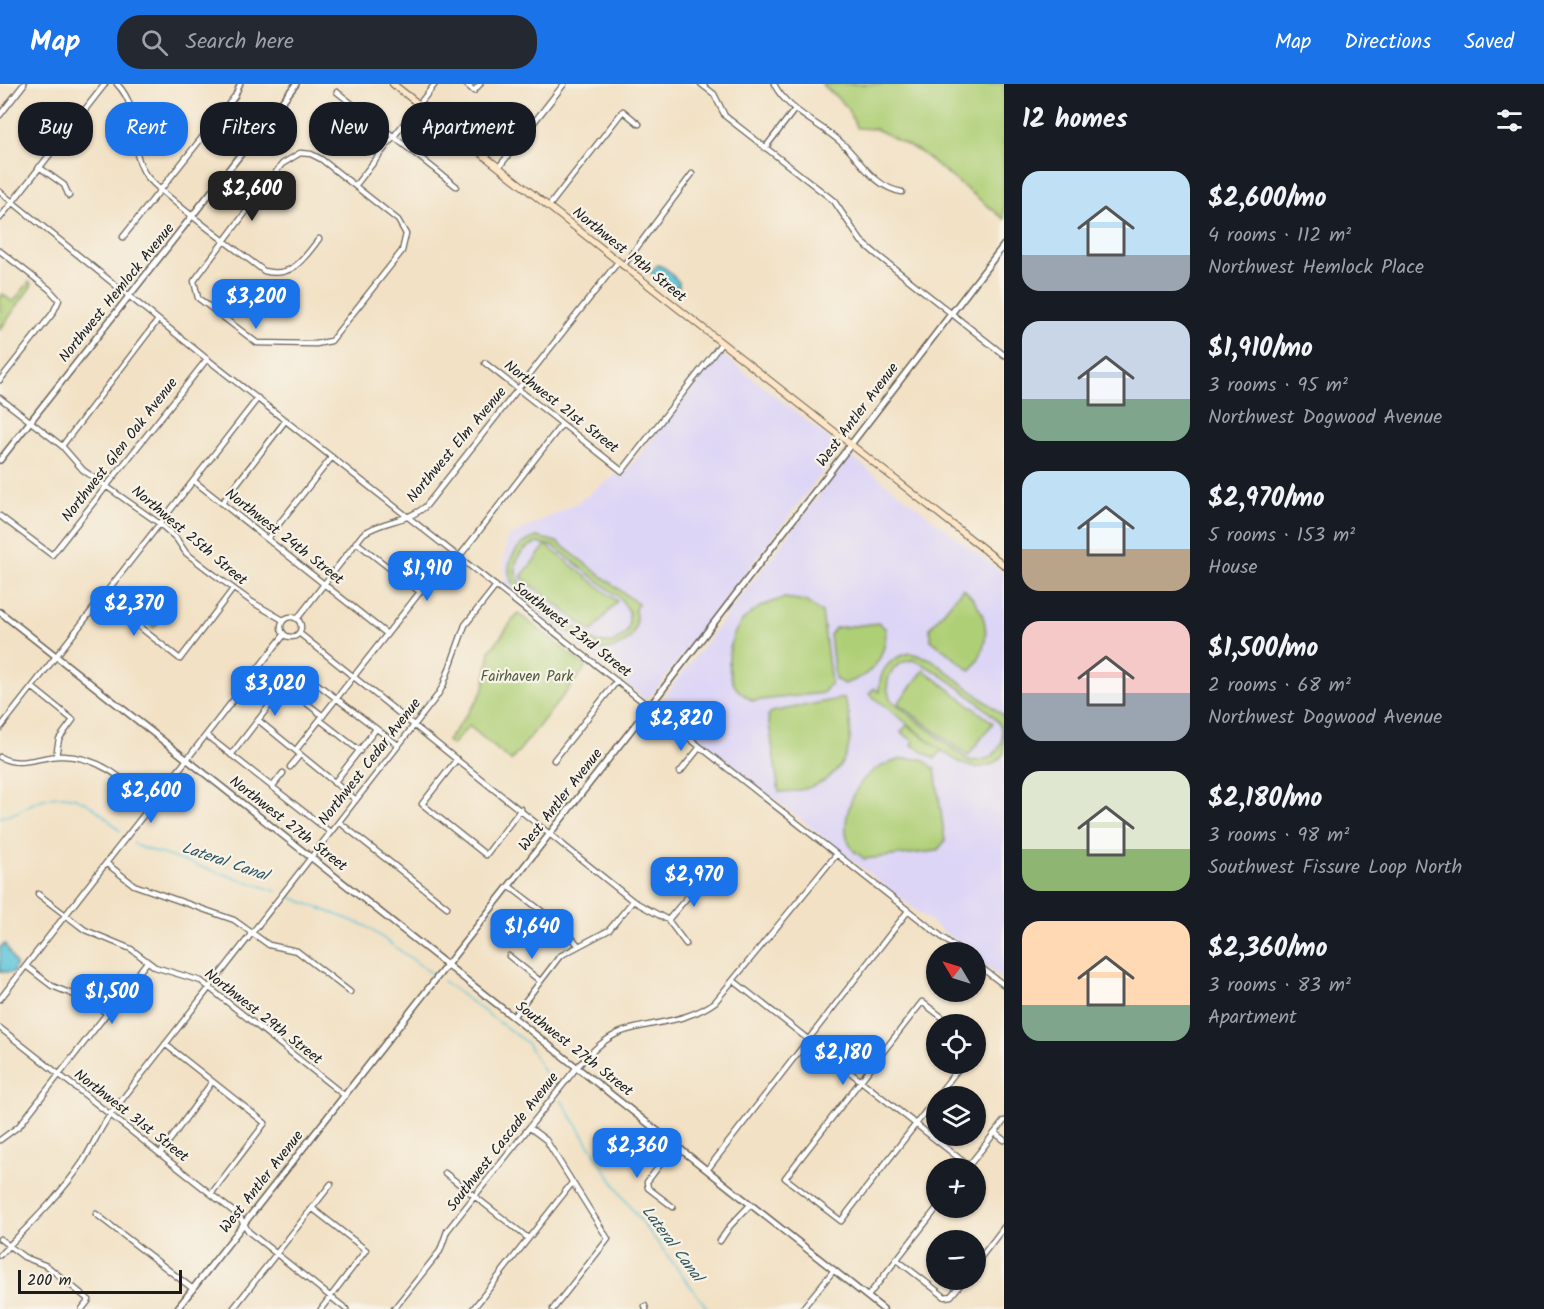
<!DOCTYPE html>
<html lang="en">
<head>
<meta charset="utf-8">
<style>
  :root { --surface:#171b24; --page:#242831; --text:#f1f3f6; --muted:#9ea1a6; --accent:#1a73e8 }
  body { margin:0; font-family:Kalam,sans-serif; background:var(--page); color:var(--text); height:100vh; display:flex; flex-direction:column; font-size:22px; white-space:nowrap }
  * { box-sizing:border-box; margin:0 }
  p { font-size:20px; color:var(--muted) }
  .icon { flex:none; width:33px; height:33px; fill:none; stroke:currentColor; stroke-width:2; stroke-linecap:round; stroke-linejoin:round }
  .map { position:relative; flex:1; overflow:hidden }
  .drawer { display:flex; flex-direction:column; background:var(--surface); width:540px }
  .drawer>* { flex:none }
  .hud { position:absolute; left:18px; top:18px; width:570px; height:54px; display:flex; gap:12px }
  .needle { width:39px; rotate:308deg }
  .buttons { position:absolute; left:926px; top:858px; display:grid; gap:12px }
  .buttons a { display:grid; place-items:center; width:60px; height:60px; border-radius:50%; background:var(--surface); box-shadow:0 2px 4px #0004; font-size:30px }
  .scale { position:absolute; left:18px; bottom:15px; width:164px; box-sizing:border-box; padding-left:6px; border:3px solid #1c1c1c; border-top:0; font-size:16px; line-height:21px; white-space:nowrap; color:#1c1c1c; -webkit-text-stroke:4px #f7f3e8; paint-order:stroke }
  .price { position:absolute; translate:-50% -51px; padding:0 14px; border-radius:12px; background:var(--accent); color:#fff; font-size:20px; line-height:39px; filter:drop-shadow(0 2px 3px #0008) }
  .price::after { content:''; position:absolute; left:50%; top:36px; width:18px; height:14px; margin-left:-9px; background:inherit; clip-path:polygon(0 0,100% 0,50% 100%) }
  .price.current { background:#222; color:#fff }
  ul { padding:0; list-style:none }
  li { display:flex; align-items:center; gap:18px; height:150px; padding:0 18px }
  li span { display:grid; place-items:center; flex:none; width:168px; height:120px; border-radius:18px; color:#555 }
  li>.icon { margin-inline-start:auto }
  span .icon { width:72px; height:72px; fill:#fffc; stroke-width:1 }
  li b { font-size:26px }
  h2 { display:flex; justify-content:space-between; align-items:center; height:72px; padding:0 18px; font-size:26px }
  .pill { padding:0 21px; border-radius:24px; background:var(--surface); box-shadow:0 2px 4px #0004; font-size:21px; line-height:54px }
  .pill.current { background:var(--accent); color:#fff }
  header { display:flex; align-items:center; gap:36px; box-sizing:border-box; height:84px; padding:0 30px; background:var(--accent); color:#fff }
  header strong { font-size:28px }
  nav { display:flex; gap:33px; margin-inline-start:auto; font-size:21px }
  .search { width:420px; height:54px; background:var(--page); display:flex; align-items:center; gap:15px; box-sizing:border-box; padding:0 21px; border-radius:24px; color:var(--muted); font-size:22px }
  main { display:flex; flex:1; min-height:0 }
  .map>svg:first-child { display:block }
</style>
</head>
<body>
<header>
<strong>Map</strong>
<div class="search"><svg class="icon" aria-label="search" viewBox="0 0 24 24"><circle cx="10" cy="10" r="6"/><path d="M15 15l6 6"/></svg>Search here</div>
<nav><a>Map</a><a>Directions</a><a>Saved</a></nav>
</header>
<main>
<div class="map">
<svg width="1004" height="1225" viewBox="0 0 1004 1225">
  <rect width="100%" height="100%" fill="#f7f3e8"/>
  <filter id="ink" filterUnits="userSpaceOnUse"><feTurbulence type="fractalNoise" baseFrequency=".0167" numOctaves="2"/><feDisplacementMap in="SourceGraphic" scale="12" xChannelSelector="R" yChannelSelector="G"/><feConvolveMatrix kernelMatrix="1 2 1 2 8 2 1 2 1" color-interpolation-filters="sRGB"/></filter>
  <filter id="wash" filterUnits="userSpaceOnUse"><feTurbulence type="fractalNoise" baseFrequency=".008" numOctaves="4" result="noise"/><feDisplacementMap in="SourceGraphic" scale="24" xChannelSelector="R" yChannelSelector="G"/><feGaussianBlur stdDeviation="1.35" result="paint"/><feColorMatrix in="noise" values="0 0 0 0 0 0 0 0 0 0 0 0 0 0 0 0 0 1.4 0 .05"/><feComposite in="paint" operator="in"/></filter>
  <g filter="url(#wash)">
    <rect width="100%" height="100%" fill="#f2e1c4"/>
    <path fill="#ddd5f6" d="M720,269l118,92 1,6 -188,245 -7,2 -142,-113 4,-5 -2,-17 3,-25 68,-34 42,-30 8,-1z
      M852,373l152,117v406l-29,-22v-6h-6l-312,-246 190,-247z"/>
    <path fill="#afcf76" stroke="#667649" stroke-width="1.5" fill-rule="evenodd" d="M822,0h182v135l-84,-67 -44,-23 -19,-1 -11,-22z
      M29,198l3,3 -32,45v-32l3,-4 10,8z
      M537,453l20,5 81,62c-5,6 -2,8 -2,14 1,24 -21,34 -41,31 -18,-10 -69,-47 -80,-63 -15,-21 1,-43 22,-49zM537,459l16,3 67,52 9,13v16l-4,7 -12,9h-16l-74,-56c-14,-17 -7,-38 14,-44z
      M546,461l71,56 -25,31 -71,-55z
      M963,504c27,25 30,54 8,83l-40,-31 -1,-12z
      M785,514l20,3 17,12 9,70 -8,10 -70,8c-5,-3 -11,-7 -15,-11 -6,-6 -9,-19 -9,-27 -1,-37 22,-57 56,-65z
      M146,518l18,13 -10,13 -18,-14z
      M518,529l68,54 -75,94 -42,-35 -17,19 -5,-4 29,-39 8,-14 6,-37z
      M879,539l7,6c0,30 -14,47 -42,55l-9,-5 -5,-44 5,-7z
      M910,569l21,6 73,57v38c-21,24 -42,12 -63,-4l-6,9 -23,-14 2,-3 -13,-10 6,-7 33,24 -71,-55 5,-6 5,4c0,-22 10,-34 31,-39zM912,576c17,3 84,52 89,68 3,9 0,20 -7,26 -7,7 -16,8 -26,6l-77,-60c-9,-19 0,-37 21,-40z
      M924,586l69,53 -25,33 -70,-53z
      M844,614c20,54 -8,94 -65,94l-11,-76 3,-4z
      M902,675h20l13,10 10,72 -8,10 -73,8c-3,-3 -8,-6 -11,-9 -16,-20 -2,-60 15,-75 10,-9 22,-12 34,-16z"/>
    <path fill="#5cc4d9" stroke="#3c707a" stroke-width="1.5" d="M658,181l7,3 14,14v5h-8l-18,-11 -2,-4z
      M5,860l11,21 -3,8 -13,-2v-24z"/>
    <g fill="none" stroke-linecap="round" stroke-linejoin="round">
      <path stroke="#5cc4d9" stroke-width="1.5" d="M0,733c10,0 21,-7 30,-12 40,-22 62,-1 90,26
        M133,759l7,4 136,44
        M290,813l76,29 68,49
        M443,897l84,62 26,44
        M561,1016l61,96 86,113"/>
    </g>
  </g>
  <g filter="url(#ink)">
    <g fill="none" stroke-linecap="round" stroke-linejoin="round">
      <g stroke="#676157" stroke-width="7">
        <path id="minor" d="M117,0c27,28 9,62 29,91 7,10 20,19 30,28 29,24 59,46 88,68 28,7 39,-11 55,-32
          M466,0l8,7 6,-7
          M701,0l13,10 11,22 109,85 27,40 15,13 128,101
          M774,0c15,30 52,41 74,65 15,16 29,39 54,43
          M337,8l119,94
          M0,31l24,-31
          M765,64l30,-39
          M300,69l11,1 10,5 77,61 8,14 -4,17 -71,90 -15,3 -59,-1 -59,-45 -4,-17 88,-117z
          M39,83l25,18 5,11
          M499,83l65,-83
          M355,102l80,-102
          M0,108l207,167 754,593
          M549,122l74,-95 16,13
          M0,134l105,-134
          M123,153l112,-141 5,-12
          M0,167l49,38 10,11 -6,13 -53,67
          M623,182l69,-92
          M485,279l137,108 99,-127
          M0,314l62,48 21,24 77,54 16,14 10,15 26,20 40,29 31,18
          M62,362l96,-126
          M194,397l193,153
          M222,419l64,-83
          M0,432l52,39 155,-196
          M267,455l65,-82
          M459,473l103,-133
          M102,513l78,62 53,-70
          M281 543a10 10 0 1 1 20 0a10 10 0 1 1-20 0Z
          M297,535l66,-85c19,-14 45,-12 63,-28l192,-244
          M299,549l334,268 35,19 18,24
          M308,593l90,68
          M32,603l41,33 -14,19 -3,17
          M258,636l98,80
          M320,636l40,31
          M0,644l258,-330
          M206,651l124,97
          M296,666l124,-158 -64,-50
          M231,671l52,-67 3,-1 37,29
          M0,673c19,11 39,0 59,-1 38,-2 67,25 93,48
          M457,675l-35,45 64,51 35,-46
          M554,676l63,-79
          M290,683l9,-11
          M680,688l20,-25
          M334,699l42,-54
          M272,703l11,-14
          M339,738l108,85
          M106,779l28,22 100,35 35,25 28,6 53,41
          M509,802l55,42 14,17
          M38,810l47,36 46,19 24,18 46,14 144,115
          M668,836l22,-26 5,-14
          M509,872l31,25
          M975,879l29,22
          M26,882l26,20 35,14 20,13
          M734,897l235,185
          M0,915l284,-364
          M513,933l47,-61 49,-26 24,-29
          M0,944l239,188 10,16 97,77
          M165,960l100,79 -54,71
          M975,960v3
          M937,1012l25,-32
          M936,1014l-95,123 -56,-43 137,-176 29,22
          M530,1044l16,12 62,99 -55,70
          M995,1049l9,7
          M0,1056l19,-14 128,-164
          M160,1070l52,-72
          M967,1084l37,-47
          M707,1086l201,-259
          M445,1089l83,65
          M673,1123l-25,-19 -1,-6 28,-37
          M312,1124l54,42 -45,59
          M96,1130l97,75
          M0,1155l24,18 23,9 42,34 -7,9
          M720,1157l10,-15 20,-21
          M0,1171c28,-29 59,-58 82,-92 10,-16 17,-33 28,-48l327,-419 6,-10 22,-61 31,-39
          M896,1175l49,38 6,-1 13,-16
          M975,1181l29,-38
          M868,1212l69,-88
          M645,1222l1,3
          M233,1225l98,-125
          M394,1225l46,-58 7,-20 130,-164c13,-13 26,-28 44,-35 33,-11 65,-9 94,-30l121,-147
          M473,1225l99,-126
          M802,1225l32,-39"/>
      </g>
      <g stroke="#676157" stroke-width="8">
        <path id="tertiary" d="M0,376l296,-376
          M0,528l883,697
          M177,1225l473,-603 354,-461"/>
      </g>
      <g stroke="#676157" stroke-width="8">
        <path id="secondary" d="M393,0l611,481"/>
      </g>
      <use href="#minor" stroke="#fff" stroke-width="4.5"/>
      <use href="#tertiary" stroke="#fff" stroke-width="5"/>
      <use href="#secondary" stroke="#fde5c5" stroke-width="6"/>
    </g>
  </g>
  <g text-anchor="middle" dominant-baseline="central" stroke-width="4.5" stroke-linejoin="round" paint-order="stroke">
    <g font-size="15" fill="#1c1c1c" stroke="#f7f3e8">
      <text transform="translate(629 171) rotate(39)">Northwest 19th Street</text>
      <text transform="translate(117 209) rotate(-51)">Northwest Hemlock Avenue</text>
      <text transform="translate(561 323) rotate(38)">Northwest 21st Street</text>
      <text transform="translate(858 331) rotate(-53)">West Antler Avenue</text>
      <text transform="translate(457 361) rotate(-50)">Northwest Elm Avenue</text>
      <text transform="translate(120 366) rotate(-52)">Northwest Glen Oak Avenue</text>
      <text transform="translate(189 452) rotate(40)">Northwest 25th Street</text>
      <text transform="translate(284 453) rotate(38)">Northwest 24th Street</text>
      <text transform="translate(572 546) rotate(38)">Southwest 23rd Street</text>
      <text transform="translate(370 678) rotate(-52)">Northwest Cedar Avenue</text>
      <text transform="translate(561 716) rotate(-52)">West Antler Avenue</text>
      <text transform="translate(288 740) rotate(38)">Northwest 27th Street</text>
      <text transform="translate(263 933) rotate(38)">Northwest 29th Street</text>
      <text transform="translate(574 965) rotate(38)">Southwest 27th Street</text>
      <text transform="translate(131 1032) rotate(38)">Northwest 31st Street</text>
      <text transform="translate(503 1058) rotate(-52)">Southwest Cascade Avenue</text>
      <text transform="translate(262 1098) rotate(-52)">West Antler Avenue</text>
    </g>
    <g font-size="15" fill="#4f5b3c" stroke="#f7f3e8">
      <text x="527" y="593">Fairhaven Park</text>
    </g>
    <g font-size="16" font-style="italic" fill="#32575e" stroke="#f7f3e8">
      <text transform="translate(225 778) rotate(19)">Lateral Canal</text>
      <text transform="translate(672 1160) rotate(53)">Lateral Canal</text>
    </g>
  </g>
</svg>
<div class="buttons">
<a><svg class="needle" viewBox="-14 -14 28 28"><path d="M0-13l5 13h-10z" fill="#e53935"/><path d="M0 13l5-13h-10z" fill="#9ea1a6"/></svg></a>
<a><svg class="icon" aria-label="locate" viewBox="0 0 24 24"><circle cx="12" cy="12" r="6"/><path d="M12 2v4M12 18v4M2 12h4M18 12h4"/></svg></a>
<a><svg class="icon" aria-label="layers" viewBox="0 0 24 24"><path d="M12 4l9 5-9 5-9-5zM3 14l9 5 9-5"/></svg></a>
<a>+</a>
<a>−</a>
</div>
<div class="scale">200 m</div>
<b class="price current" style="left:252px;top:138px">$2,600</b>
<b class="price" style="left:256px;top:246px">$3,200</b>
<b class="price" style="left:427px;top:518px">$1,910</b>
<b class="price" style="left:134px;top:553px">$2,370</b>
<b class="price" style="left:275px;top:633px">$3,020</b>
<b class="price" style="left:681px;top:668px">$2,820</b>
<b class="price" style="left:151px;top:740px">$2,600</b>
<b class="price" style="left:694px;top:824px">$2,970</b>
<b class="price" style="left:532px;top:876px">$1,640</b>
<b class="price" style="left:112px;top:941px">$1,500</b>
<b class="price" style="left:843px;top:1002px">$2,180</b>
<b class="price" style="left:637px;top:1095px">$2,360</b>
<div class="hud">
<a class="pill">Buy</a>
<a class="pill current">Rent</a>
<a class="pill">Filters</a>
<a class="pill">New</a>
<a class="pill">Apartment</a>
</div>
</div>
<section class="drawer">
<h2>12 homes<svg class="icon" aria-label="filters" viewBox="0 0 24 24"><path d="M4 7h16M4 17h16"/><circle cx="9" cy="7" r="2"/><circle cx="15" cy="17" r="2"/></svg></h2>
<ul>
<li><span style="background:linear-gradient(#bfe0f5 70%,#9aa5b1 0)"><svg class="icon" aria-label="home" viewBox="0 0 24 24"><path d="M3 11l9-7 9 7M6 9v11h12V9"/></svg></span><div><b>$2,600/mo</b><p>4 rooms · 112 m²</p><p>Northwest Hemlock Place</p></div></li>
<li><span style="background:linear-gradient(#c9d6e8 65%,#7fa58c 0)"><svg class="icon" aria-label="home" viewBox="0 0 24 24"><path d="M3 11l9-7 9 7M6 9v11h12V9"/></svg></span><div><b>$1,910/mo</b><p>3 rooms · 95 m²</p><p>Northwest Dogwood Avenue</p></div></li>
<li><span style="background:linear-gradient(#bfe0f5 65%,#b9a48a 0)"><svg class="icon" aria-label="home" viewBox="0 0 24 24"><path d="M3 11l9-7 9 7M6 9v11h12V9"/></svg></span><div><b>$2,970/mo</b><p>5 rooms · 153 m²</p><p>House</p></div></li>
<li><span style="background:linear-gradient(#f6c9c9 60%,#9aa5b1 0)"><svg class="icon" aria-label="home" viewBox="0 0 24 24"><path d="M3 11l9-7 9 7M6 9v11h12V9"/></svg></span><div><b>$1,500/mo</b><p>2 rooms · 68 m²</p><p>Northwest Dogwood Avenue</p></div></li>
<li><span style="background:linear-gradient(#dfe7d0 65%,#8fb573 0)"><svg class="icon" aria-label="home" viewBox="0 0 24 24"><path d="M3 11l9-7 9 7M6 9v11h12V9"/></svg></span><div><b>$2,180/mo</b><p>3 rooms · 98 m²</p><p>Southwest Fissure Loop North</p></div></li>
<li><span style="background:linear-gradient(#ffd9b3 70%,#7fa58c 0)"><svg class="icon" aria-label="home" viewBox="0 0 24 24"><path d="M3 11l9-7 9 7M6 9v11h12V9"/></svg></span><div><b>$2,360/mo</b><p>3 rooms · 83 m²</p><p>Apartment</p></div></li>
</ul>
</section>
</main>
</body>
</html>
